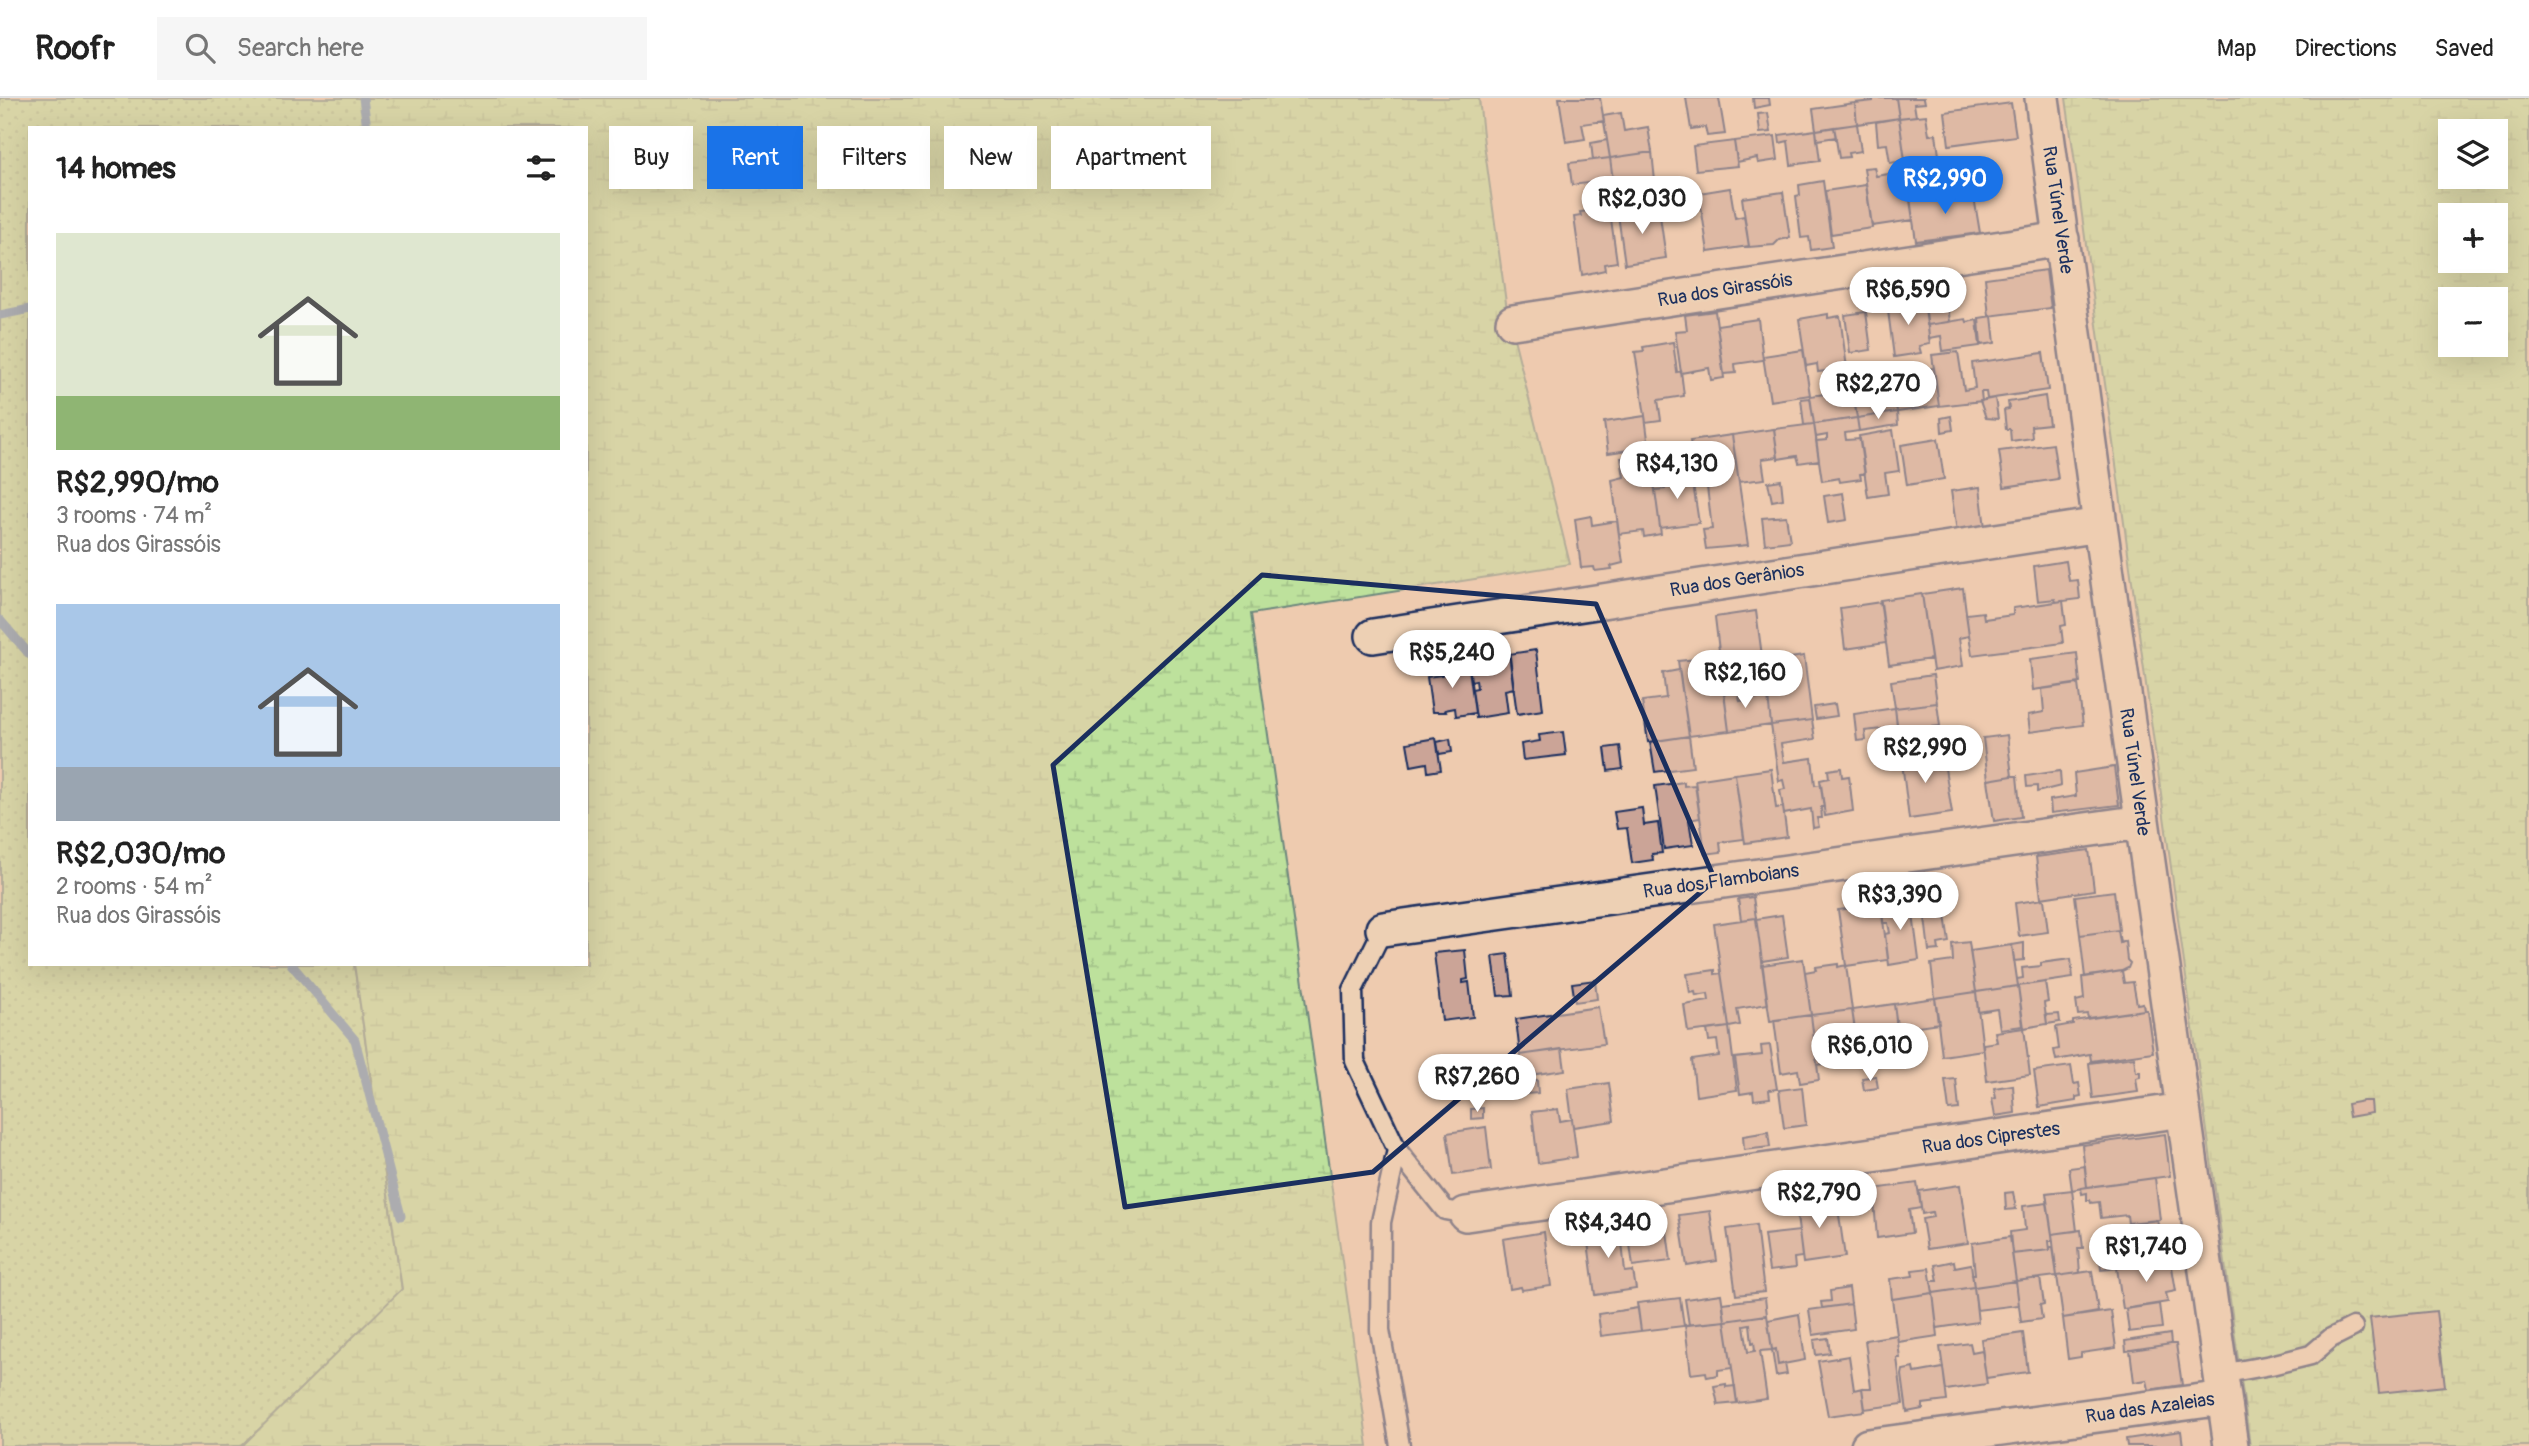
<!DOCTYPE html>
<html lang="en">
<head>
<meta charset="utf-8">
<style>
  :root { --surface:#fff; --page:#f6f6f6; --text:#222; --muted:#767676; --line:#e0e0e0; --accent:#1a73e8 }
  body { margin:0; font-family:Pangolin,sans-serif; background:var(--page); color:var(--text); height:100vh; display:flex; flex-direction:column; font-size:26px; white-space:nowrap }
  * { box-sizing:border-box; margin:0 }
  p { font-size:23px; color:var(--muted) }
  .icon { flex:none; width:38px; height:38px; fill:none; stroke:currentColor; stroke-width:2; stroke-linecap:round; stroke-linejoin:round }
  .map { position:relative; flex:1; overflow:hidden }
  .details { position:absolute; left:28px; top:28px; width:560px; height:840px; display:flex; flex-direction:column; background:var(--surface); border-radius:0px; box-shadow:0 7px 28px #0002 }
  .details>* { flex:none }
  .hud { position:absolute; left:609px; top:28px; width:665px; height:63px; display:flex; gap:14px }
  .fabs { position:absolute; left:2438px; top:21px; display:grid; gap:14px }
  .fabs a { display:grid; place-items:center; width:70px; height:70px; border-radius:0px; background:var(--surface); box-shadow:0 7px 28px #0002; font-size:35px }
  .price { position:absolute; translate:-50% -60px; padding:0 16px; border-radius:24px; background:#fff; color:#222; font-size:23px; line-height:46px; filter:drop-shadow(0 2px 4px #0008) }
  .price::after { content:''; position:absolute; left:50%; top:42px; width:21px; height:16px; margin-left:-10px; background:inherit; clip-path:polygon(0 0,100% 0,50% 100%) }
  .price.active { background:var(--accent); color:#fff }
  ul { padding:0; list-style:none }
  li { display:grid; align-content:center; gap:14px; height:371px; padding:0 28px }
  li span { display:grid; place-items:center; height:217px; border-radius:0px; color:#555 }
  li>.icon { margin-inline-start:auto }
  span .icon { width:126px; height:126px; fill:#fffc; stroke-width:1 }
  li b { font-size:30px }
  h2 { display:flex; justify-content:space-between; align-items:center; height:84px; padding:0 28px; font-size:30px }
  .pill { padding:0 24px; border-radius:0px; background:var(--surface); box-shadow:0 7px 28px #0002; font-size:24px; line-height:63px }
  .pill.active { background:var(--accent); color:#fff }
  header { display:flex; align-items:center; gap:42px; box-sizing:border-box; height:98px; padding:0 35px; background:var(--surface); border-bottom:2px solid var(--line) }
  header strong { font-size:33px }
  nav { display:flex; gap:38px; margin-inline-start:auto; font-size:24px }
  .search { width:490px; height:63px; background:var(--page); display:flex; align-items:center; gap:18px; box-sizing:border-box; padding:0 24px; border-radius:0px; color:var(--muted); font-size:26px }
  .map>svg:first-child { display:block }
</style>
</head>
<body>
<header>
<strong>Roofr</strong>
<div class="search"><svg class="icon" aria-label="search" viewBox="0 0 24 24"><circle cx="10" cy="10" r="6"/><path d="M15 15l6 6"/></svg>Search here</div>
<nav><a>Map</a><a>Directions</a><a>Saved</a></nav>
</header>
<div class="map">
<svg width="2529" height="1348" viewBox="0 0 2529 1348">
  <defs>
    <pattern id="grass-dots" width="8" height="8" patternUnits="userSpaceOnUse" patternTransform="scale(1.75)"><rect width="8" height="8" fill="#bde19c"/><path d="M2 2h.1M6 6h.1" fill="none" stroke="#a2c189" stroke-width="1.8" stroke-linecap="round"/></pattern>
    <pattern id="wetland-marsh" width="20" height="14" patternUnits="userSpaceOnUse" patternTransform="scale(1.75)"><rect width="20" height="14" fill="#bde19c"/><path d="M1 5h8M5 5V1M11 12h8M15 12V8" fill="none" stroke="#a2c189"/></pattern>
  </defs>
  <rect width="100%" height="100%" fill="#eecbaf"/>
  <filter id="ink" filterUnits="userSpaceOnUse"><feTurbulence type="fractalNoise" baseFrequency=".0143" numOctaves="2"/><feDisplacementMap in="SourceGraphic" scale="14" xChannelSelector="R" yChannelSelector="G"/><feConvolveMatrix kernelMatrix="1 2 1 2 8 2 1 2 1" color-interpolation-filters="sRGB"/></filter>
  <g filter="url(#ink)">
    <path fill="url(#grass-dots)" stroke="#6c887d" stroke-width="2" d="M0,0h363l4,30h-337v836h324l48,326 -160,156h-242z"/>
    <path fill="url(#wetland-marsh)" stroke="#6c887d" stroke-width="2" fill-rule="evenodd" d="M363,0h1116l5,46 23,166 63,254 -319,50 117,832h-1126l160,-157 -48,-325h232v-836h-219z
      M2066,0h463v1348h-279zM2450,33h46v46h-46zM2450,117h46v46h-46zM2450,201h46v46h-46z"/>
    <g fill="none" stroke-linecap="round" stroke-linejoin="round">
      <path stroke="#5c88b0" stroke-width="9" d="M363,0l4,30
        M0,217l30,-6
        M0,522l30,35
        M291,866l64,76 46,176"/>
    </g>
    <path fill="#cba497" stroke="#1b2f5e" stroke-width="2" fill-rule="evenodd" d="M1559,0h41l4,23 -22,3 3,15 -19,3z
      M1686,0h33l6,36 -18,2 -2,-9 -14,2z
      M1753,0h16l1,7 -16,3z
      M1873,0h23l3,20 -42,6 -2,-21 18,-2z
      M1896,0h28l1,5 -11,1 2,12 -17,2z
      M1855,5l2,21 -41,6 -3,-21z
      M2011,5l5,33 -67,9 -4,-33z
      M1621,15l3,18 24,-4 4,25 -42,6 -7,-42z
      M1768,15l3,19 -11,1 -2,-19z
      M1926,17l3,20 7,-1 3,21 -34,5 -6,-42z
      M1899,20l6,43 -15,2 -3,-19 -9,1 -2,-23z
      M1857,26l4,27 -13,2 1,4 -10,1 -5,-31z
      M1834,29l2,10 -19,3 -1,-10z
      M1816,32l4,31 -29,4 -3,-24 -8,2 -1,-8z
      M1775,38l3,24 -20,3 -1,-5 -20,4 -3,-21z
      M1607,42l3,18 -17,2 -2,-17z
      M1734,43l4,25 -42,4 -3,-24z
      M1652,54l3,29 -41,7 -4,-30z
      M1943,57l4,25 10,-2 2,15 -49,7 -5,-40z
      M1610,60l3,22 -41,5 -3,-22z
      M1874,69l2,9 25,-4 1,4 5,-1 6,45 -41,6 -8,-58z
      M1823,83l9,66 -21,3 -2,-13 -8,1 -5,-42 4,-1 -1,-10z
      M1866,87l6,43 -41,6 -6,-43z
      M1730,90l5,30 9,-2 5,30 -41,6 -9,-59z
      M1973,93l7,42 -64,8 -6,-41z
      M1783,94l7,46 -11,2 -5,5 -25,2 -7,-49z
      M1659,111l7,49 -41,6 -7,-49z
      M1597,112v3l13,-1 7,50 -13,2 1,6 -23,5 -8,-58 7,-1 -1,-4z
      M2046,172l5,38 -62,8 -4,-38z
      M1945,183l5,41 -23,3 -5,-41z
      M1924,200l6,46 -11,2 2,7 -27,4 -7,-54z
      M1715,213l9,67 -13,2 -2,-12 -28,5 -6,-42 12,-1 -2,-15z
      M1866,214l5,38 -21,3 -5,-38z
      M1828,216v4l12,-2 7,52 -29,4 -1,-8 -11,2 -7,-47z
      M1992,218l3,27 -14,2 -2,-27z
      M1758,221l5,41 -28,4 1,9 -12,1 -7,-49z
      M1966,221l1,3 10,-2 3,26 -37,5 -2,-15 -12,2 -1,-13z
      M1673,244l4,30 4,-1 3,25 -26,4 3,20 -15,2 -11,-70 9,-1 -1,-4z
      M1803,252l7,45 -40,6 -7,-45z
      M1958,254l6,38 11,-2 -3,-25 71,-10 5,37 -61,9 -1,-7h-5l1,9 -43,5 -7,-51z
      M1934,270l5,38 -42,6 -6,-38z
      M1892,282l5,32 -40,6 -5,-31z
      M1853,292l4,28 -43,6 -4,-28z
      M2045,298l4,28 -18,2 1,12 -21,3 -1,-12h-4l-2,-19 5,-1 -1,-7z
      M1810,300l4,26 -10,1 -3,-26z
      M1995,300l3,21 -12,-1 -6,-17z
      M1897,314l1,13 -39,6 -2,-13z
      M1645,318l4,31 -41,6 -4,-31z
      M1951,318l2,14 -11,2 -1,-14z
      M1857,320l2,13 -14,2 1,7 14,-1 5,34 -5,1 1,5 -21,3 -1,-4 -17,3 -6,-40 11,-1v-5l-11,2 -2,-13z
      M1814,326l5,36 -20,3 -2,-7 -19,3 -4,-30z
      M1774,331l4,28 -16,2 3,20 -26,3 -7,-47z
      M1893,332l6,41 -14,2 3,21 -20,3 -9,-61z
      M1732,337l16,110 -42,4 -3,-19 9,-1 -8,-67 -10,2 -4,-23z
      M1938,341l6,40 -37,6 -6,-40z
      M1677,345l2,16 -27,6 -3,-18z
      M2053,346l5,35 -54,8 -5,-36z
      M1649,349l12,87 -17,3 -1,-6 -24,3 -7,-54 12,-3 -3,-19 12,-1v-8z
      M1691,373l8,52 -39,5 -5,-38 10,-1 -2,-14z
      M1781,382l2,19 -11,2 -4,-19z
      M1980,389l5,41 -28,4 -6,-41z
      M1843,395l4,27 -19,3 -4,-27z
      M1591,418l1,9 25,-4 6,42 -12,3 1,3 -17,2 -1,-4 -13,1 -6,-49z
      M1786,418l4,25 -25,3 -3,-26z
      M2066,463l3,20 9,-1 2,19 -24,3 -1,-3 -17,2 -4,-35z
      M1963,490l6,48 -10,2 4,28 -30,5 -11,-77z
      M1922,496l9,65 -42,6 -9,-65z
      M2063,503l3,24 -5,1 2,17 -91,12 -6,-41 17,-2 1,7 29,-4v-7z
      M1881,504l5,41 -41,6 -5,-41z
      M1756,513l8,60 -42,5 -7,-59z
      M1509,552l5,38 -9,2 3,23 -32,5 -4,-29 5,-1 -1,-8 -5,1 -3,-25z
      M1536,552l7,60 -26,4 -8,-60z
      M2077,555l3,30 -47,7 -3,-31z
      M1770,558l2,17 -8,1 -2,-17z
      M1804,558l8,64 -41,5 -3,-29 20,-3 -5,-34z
      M1706,560l3,22 13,-2 7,53 -40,5 -11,-75z
      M1468,563l7,52 -19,3 -1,-8 -10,2 1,2h-14l-5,-35 15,-2 -2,-9z
      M1679,572l10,66 -41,6 -6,-41 24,-3 -3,-25z
      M1933,577l4,28 -42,5 -4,-27z
      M1736,582l4,21 28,-5 3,29 -42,6 -6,-48z
      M2078,586l5,41 -53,7 -2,-17 16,-3 -2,-23z
      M1937,605l3,23 -42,5 -3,-23z
      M1835,606l2,12 -21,3 -2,-12z
      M1895,610l3,28 -6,1 -1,-9 -26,3 1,9 -9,1 -3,-27z
      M1812,622l3,19 -34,5 3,18 28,-4 3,27 6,-1 3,23h-3l1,11h-5l2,9 -6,1 -2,-19 -27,5 -4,-24 5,-1 -2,-9 -4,1 -8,-56z
      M1948,630l2,19 -7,1 -2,-19z
      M1563,634l3,23 -43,5 -2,-16 19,-3 -1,-6z
      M2007,637l5,41 -24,4 -5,-42z
      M1689,638l4,31 -38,5 -5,-30z
      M1436,640l5,32 -13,2 -1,-9 -16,3 -4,-23z
      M1450,641l2,13 -13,2 -2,-12z
      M1620,648l3,23 -15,2 -3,-23z
      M1934,651l3,20 8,-1 7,45 -43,6 -8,-65z
      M2114,669l5,38 -68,8 -1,-13 26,-4 -2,-23z
      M1841,670l1,9 7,-1 4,35 -28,5 -5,-36 9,-2 -1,-8z
      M1771,671l5,39 7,-1 4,30 -42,6 -10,-69z
      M2060,673l1,15 -24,6v-6l-10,1 -1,-11z
      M1735,676l9,65 -24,3 1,10 -16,2 -10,-74z
      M2012,678h5l4,41 -27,4 -6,-41z
      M1684,684v4l11,-1 5,33 -11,2 4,25 -29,4 -9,-63z
      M1642,710l2,17 14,-2 4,30 -10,1 1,6 -21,3 -5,-35 -10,1 -3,-17z
      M2089,752l5,40 -53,8 -5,-41z
      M2114,793l5,39 -39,5 -5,-39z
      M1753,799l3,21 -15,2 -3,-21z
      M1911,801l8,61 -30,5 -4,-31 5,-1 -2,-10h-5l-2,-19z
      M2044,801l4,33 -29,4 -4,-33z
      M1881,806l7,56 -42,6 -8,-56z
      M1782,817l6,42 -26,4 -6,-42z
      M1945,817l4,27 -11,2 1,6 -10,1 -4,-33z
      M1756,820l12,86 -31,5 3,16 -11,2 -15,-103z
      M2118,832l2,13 5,-2 2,19 3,3 -2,5 -6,3 -37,6 -5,-42z
      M1969,844l7,50 -41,6 -4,-34 22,-3 -1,-17z
      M2024,845v17l-10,1 -2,-16z
      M2012,847l6,41 -42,6 -6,-41z
      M1465,852l3,29 -5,1v3l6,-1 4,35 -31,4 -8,-68z
      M1508,856l5,41 -15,1 -5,-40z
      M1803,861l8,56 -41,6 -8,-56z
      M2071,861l2,19 -55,8 -1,-7 6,-1 -1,-10 19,-2v-3z
      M1838,866v3l8,-2 6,45 -41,5 -6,-43 11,-2 -1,-3z
      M1715,872v4l6,-1 8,54 -41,5 -4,-27 25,-4 -1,-7 -12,2 -1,-4 -5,1 -3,-19z
      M2122,873l2,12 9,-1 4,22 6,-1 1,7 -56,8 -1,-4 -9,1 -2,-14 8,-2 -2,-22z
      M1595,882l2,19 -22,3 -3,-19z
      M2045,884l3,20 -4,1 3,21 -23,4 -6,-42z
      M2018,888l5,40 -23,3 -3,-20 -19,3 -2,-20z
      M1976,894l7,58 -41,6 -7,-58z
      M1935,900l4,25 -42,6 -3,-25z
      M1894,906l6,44 -29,5 -1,-6 -12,2 -2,-13 12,-2 -1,-6 -12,2 -3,-20z
      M1598,909l6,37 -84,11 -4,-36z
      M1852,912l5,35 -5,1 3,14 -38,5 -6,-50z
      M2144,912h3l6,42 -62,9 -1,-7 -34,6 -2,-10 5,-1 -3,-22 17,-3v-3z
      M2059,916l1,8 -13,2 -1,-9z
      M1811,917l8,65 -19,3 -2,-13 -17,3 -7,-53z
      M1729,929l8,63 -41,6 -4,-36 27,-4 -2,-16 -8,1 -2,-11z
      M2024,930l6,47 -43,6 -4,-37 14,-2 -2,-10z
      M1770,947l7,44 -8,1 1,8 -16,2 -1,-8 -13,2 -5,-36 27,-3 -1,-9z
      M1562,951l3,21 -42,6 -3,-21z
      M2134,959l2,15h4v5l-4,1 2,14 -45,6 -4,-35z
      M2071,968l3,18 5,-1 2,13 -5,1v4l-37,6 -5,-36z
      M1876,978l2,12 -14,2 -2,-12z
      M1956,981l3,30 -10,1 -4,-30z
      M1537,982l1,13 -12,1 -2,-12z
      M1609,985l5,38 -41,6 -5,-38z
      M2013,987l2,28 -20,3 -3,-17 4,-1 -2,-10z
      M1802,989l4,38 -22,3 -5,-38z
      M2363,1003h8l1,12 -23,4 -2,-13z
      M1483,1010v10l-12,1v-10z
      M1558,1011l2,12 12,-2 5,38 -39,6 -6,-51z
      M1486,1029l5,43 -38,5 -6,-42z
      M1768,1034l2,15 -26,3 -1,-14z
      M2165,1036l5,42 -83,11 -5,-42z
      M2085,1068l2,21 -15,3 -3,-22z
      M2155,1080l5,42 -32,4 -1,-9 -26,3 -2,-16 -8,1 -1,-3h-3v-7l-5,1 -1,-6z
      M1917,1085l4,25 -12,2 3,23 -35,5 -4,-49z
      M1960,1087l8,58 -41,6 -5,-30 11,-2 -1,-5 -10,2 -3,-23z
      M2072,1092l5,41 -25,3 -6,-41z
      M2013,1094l3,17 -10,1 -1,-17z
      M1827,1098l2,14 9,-2 7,49 -42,6 -8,-62z
      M2047,1105l6,38h-4l1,9 -38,4 -2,-22 15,-2 -2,-24z
      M1710,1113l7,50 -30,5 -8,-51z
      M1665,1119l6,44 -38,5 -6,-43z
      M2157,1122l2,10 7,-1 3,32 -60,8 -2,-29 24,-4 -2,-13z
      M1620,1124l5,50 8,-1 3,18 -41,6 -9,-68z
      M1756,1127l8,67 -28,3 -9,-66z
      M2081,1132l2,18h-5l2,25 -23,3 -5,-42z
      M1799,1133l3,26 -8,1 1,10 -26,3 -5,-36z
      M1544,1134l7,54 -29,4 -1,-3 -11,2 -7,-50z
      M2010,1139l6,44 -42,6 -2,-13h3l-3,-31z
      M2107,1142l2,29 -8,1 -3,-29z
      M2050,1149h3l4,29 -41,5 -4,-27 38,-4z
      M1954,1163l1,6 16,-3 3,23 -41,6 -2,-12h7l-3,-16z
      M2171,1163l5,30 -10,2 2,9 -45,7 -6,-41z
      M1929,1170l4,25 -41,6 -2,-20 23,-3 -1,-6z
      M2092,1173l6,41 -35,6 -6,-42z
      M2040,1180l4,26 -4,1 2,14 -21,3 -5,-41z
      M2016,1183l3,24 -42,5 -3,-23z
      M1974,1189l4,35 -41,6 -4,-35z
      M1849,1190l2,16 -29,4 -1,-6 10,-1 -1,-10z
      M1933,1195l5,43 -40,6 -6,-43z
      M1721,1196l4,27 -36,4 -4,-26z
      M1680,1200l4,28 -43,5 -4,-28z
      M1765,1200l2,17 -42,6 -2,-18z
      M1851,1206l3,25 -41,6 -4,-25z
      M2159,1206l3,24 -33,4 -3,-23z
      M1638,1210l3,23 -40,5 -3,-22z
      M2111,1213l5,37 -35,5v4l-13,2 -5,-41z
      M2436,1213l9,75 -66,7 -9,-75z
      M1799,1216l6,46 -27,5 -2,-16 -4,1 -4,-30z
      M1767,1217l5,35 -12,1 7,48 -30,4 -12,-82zM1750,1226l2,19 2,-1 1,9 -7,1 -4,-27z
      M1725,1223l7,47 -14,2v5l-11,2 -1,-5 -15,2 -6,-49z
      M2023,1235l5,39 -42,6 -5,-39z
      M2170,1236l1,10 -45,7 -1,-10z
      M1897,1237l3,23h-3l6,46 -38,5 -3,-21h9l-6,-48z
      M1828,1240l2,15 -14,2 -2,-15z
      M1970,1245l2,9 10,-2 5,34 -41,6 -6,-43z
      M2171,1246h5l6,41 -33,5 -2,-10 -13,2 -4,-32z
      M1776,1251l2,16 7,-2 2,11 -11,2 -4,-26z
      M1849,1258l5,34 8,-2 3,23 -37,5 -10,-55z
      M1914,1270l1,5 28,-5 4,33 -24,3v5l-16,3 -5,-37 1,-5z
      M1726,1286v3l9,-1 2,17 -19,2 -4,-19z
      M2181,1333l2,15h-56l-1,-7z"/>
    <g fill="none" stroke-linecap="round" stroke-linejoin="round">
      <g stroke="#1b2f5e" stroke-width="23">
        <path id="service" d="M1383,831l-30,61 2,71 42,89 48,60 21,4
          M1397,1052l-16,72 -1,108 20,116
          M2221,1276l50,-9 40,-10 20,-17 22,-11"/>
      </g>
      <g stroke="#1b2f5e" stroke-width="38">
        <path id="minor" d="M2042,0l58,427 131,921
          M1513,224l549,-83
          M1373,538l727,-111
          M1383,831l759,-107
          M1466,1116l717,-104
          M1868,1348l356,-48"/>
      </g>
      <use href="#service" stroke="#edd0b4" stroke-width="18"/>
      <use href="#minor" stroke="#edd0b4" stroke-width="33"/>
    </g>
  </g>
  <path d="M0 0H2529V1348H0ZM1262,477l334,29 119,276 -342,292 -248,35 -72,-442z" fill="#eecbaf" fill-opacity=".55" fill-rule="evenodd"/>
  <path fill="none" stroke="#1b2f5e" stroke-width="5" stroke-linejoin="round" d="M1262,477l334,29 119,276 -342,292 -248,35 -72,-442z"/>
  <g text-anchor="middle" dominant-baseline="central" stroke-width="5" stroke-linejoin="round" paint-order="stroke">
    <g font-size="19" fill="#1b2f5e" stroke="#edd0b4">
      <text transform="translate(2058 112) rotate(82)">Rua Túnel Verde</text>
      <text transform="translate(1725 192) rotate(-9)">Rua dos Girassóis</text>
      <text transform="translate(1737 482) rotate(-9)">Rua dos Gerânios</text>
      <text transform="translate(2135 674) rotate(82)">Rua Túnel Verde</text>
      <text transform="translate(1721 783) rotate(-8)">Rua dos Flamboians</text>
      <text transform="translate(1991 1040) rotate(-8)">Rua dos Ciprestes</text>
      <text transform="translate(2150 1310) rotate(-8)">Rua das Azaleias</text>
    </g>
  </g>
</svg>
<div class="fabs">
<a><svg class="icon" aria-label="layers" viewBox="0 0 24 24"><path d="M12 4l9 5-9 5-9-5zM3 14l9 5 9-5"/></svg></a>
<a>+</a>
<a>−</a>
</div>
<b class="price active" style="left:1945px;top:118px">R$2,990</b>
<b class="price" style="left:1642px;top:138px">R$2,030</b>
<b class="price" style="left:1908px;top:229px">R$6,590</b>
<b class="price" style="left:1878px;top:323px">R$2,270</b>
<b class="price" style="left:1677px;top:403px">R$4,130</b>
<b class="price" style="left:1452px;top:592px">R$5,240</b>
<b class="price" style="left:1745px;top:612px">R$2,160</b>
<b class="price" style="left:1925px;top:687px">R$2,990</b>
<b class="price" style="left:1900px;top:834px">R$3,390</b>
<b class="price" style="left:1870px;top:985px">R$6,010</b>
<b class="price" style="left:1477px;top:1016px">R$7,260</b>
<b class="price" style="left:1819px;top:1132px">R$2,790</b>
<b class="price" style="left:1608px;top:1162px">R$4,340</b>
<b class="price" style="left:2146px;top:1186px">R$1,740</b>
<div class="hud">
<a class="pill">Buy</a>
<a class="pill active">Rent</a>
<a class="pill">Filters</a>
<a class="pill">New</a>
<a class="pill">Apartment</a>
</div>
<section class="details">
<h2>14 homes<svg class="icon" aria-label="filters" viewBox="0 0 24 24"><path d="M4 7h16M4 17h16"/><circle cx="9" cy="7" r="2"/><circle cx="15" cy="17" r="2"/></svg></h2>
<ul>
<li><span style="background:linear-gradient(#dfe7d0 75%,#8fb573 0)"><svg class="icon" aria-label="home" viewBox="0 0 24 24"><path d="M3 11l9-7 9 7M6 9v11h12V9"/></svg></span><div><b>R$2,990/mo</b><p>3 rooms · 74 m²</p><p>Rua dos Girassóis</p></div></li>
<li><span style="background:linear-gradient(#a9c7e8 75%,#9aa5b1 0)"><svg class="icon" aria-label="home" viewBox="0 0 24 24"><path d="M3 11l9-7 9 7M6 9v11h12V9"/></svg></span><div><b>R$2,030/mo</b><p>2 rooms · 54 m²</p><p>Rua dos Girassóis</p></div></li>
</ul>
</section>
</div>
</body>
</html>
